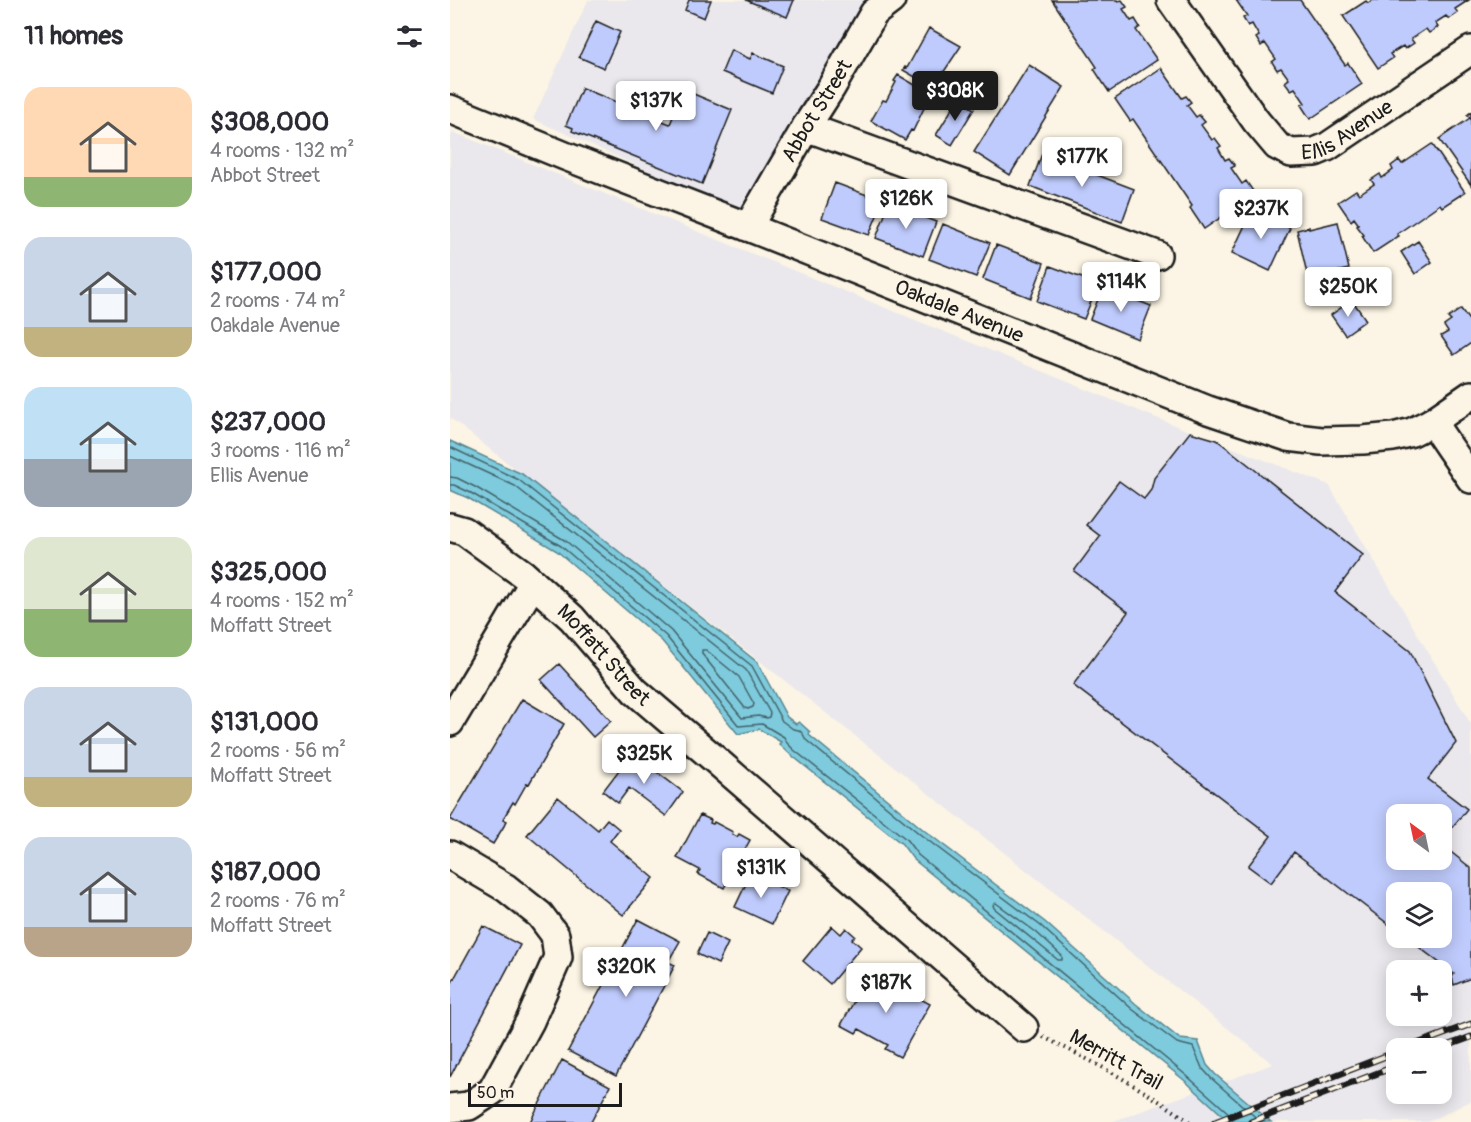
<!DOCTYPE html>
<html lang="en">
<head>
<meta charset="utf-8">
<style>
  :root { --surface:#fff; --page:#f2f2f3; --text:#2b2b33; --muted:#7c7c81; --accent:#1c1c1c }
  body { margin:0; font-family:Pangolin,sans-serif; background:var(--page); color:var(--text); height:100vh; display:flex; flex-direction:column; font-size:22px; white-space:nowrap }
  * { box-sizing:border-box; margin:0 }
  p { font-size:20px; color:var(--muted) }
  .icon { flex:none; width:33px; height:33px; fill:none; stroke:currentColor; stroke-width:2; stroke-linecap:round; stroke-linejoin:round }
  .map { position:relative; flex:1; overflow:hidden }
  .panel { display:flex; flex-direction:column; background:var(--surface); width:450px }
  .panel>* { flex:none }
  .needle { width:39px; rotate:327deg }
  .buttons { position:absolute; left:936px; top:804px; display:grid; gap:12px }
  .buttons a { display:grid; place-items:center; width:66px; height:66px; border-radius:12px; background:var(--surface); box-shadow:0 3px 15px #0003; font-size:30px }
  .scale { position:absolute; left:18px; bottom:15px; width:154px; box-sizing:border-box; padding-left:6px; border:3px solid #1c1c1c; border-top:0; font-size:16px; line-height:21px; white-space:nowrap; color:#1c1c1c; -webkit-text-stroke:4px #fcf5e5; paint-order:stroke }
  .price { position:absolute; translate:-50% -51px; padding:0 14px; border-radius:6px; background:#fff; color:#222; font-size:20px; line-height:39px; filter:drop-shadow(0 2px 3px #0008) }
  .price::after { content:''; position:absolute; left:50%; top:36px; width:18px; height:14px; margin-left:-9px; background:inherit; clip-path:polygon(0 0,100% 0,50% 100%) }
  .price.selected { background:var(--accent); color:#fff }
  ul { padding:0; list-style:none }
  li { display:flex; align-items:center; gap:18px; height:150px; padding:0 24px }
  li span { display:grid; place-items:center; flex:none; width:168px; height:120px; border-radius:18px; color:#555 }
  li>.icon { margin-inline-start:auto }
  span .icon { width:72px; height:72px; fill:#fffc; stroke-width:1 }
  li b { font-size:26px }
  h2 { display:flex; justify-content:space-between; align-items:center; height:72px; padding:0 24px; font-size:26px }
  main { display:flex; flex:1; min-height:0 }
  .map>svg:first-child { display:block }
</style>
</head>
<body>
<main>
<section class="panel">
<h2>11 homes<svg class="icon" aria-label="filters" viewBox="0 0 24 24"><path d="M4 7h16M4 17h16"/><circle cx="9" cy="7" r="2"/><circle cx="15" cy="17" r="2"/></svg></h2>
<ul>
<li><span style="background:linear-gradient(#ffd9b3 75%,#8fb573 0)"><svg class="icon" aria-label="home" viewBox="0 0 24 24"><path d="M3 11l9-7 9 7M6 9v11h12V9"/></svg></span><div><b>$308,000</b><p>4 rooms · 132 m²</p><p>Abbot Street</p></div></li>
<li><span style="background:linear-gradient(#c9d6e8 75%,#c2b280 0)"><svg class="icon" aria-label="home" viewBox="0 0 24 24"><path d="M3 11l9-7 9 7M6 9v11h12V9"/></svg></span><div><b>$177,000</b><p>2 rooms · 74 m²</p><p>Oakdale Avenue</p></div></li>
<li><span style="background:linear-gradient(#bfe0f5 60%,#9aa5b1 0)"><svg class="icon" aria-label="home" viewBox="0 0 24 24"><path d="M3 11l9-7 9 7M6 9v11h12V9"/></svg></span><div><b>$237,000</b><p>3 rooms · 116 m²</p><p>Ellis Avenue</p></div></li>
<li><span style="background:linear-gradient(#dfe7d0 60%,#8fb573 0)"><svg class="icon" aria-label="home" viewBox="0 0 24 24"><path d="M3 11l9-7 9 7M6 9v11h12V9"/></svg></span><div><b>$325,000</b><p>4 rooms · 152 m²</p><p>Moffatt Street</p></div></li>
<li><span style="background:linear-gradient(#c9d6e8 75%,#c2b280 0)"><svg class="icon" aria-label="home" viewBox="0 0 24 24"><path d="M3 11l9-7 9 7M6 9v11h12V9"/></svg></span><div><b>$131,000</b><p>2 rooms · 56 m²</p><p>Moffatt Street</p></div></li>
<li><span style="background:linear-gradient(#c9d6e8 75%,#b9a48a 0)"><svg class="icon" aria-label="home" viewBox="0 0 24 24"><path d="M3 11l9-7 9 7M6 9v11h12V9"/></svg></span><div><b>$187,000</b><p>2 rooms · 76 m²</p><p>Moffatt Street</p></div></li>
</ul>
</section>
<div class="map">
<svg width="1021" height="1122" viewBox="0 0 1021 1122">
  <rect width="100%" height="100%" fill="#fcf5e5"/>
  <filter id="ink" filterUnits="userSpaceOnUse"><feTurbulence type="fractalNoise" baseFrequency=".0167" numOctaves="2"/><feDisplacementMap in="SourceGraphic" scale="12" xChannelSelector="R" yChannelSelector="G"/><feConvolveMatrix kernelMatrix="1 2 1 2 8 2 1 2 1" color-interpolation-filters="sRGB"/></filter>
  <g filter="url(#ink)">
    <path fill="#eae8ec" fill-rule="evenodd" d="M138,0h281l-131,211 -205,-92z
      M3,132l726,295 150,58 142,239v377l-43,21h-317l162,-58 -823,-646v-280zM946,814h46v46h-46zM946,892h46v46h-46zM946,970h46v46h-46zM946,1048h46v46h-46z"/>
    <path fill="#7ecbdd" stroke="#578590" stroke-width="1.5" d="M0,441l72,33 235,188 30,55 9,7 3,-2 11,10 -1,3 116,96 120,91 91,82 44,35 18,2 9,24 8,9 56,48h-41l-46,-42 -271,-221 -11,-15 -112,-90 -11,-10 2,-2 -22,-13 -21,5 -76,-93 -105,-90 -89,-53 -18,-8z"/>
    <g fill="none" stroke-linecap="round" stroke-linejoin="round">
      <path stroke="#436269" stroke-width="1.5" d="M0,447l69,33 233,186 30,55 11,8 6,1 4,4 3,6 115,95 120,91 91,83 45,34 16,4 9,21 9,10 50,44
        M0,456l65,30 231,184 24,43 -1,4 -2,1 -9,-2 -16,2 -71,-87 -105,-90 -91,-54 -18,-9 -7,-1
        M0,485h4l17,8 90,53 105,90 73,90 23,-2 22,13 3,6 7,7 112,89 12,16 269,221 44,39 2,7
        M252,650h4l33,27 15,27 -1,3 -5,2 -3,-1 -43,-54z
        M546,903l40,29 26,24v4h-4l-64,-52 -1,-3z"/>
    </g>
    <path fill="#bfcbfc" stroke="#1c1c1c" stroke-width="1.5" d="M239,0h22l-7,18 -19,-8z
      M296,0h48l-7,17z
      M602,0h65l1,1 4,-1 5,7 -4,2 8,12 4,-2 5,8 -4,3 21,30 -48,32 -15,-23 3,-2z
      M786,0h64l45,65 3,-2 14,21 -52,35 -9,-14 4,-2 -10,-15 -4,2 -6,-8 4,-3 -8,-11 -4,2 -5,-8 4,-3 -11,-16 -4,3 -5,-8 3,-2 -7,-12 -4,2 -5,-8 4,-2z
      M923,0h96l-14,9 3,4 -9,6 -3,-3 -11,7 3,4 -9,6 -3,-4 -15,10 3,4 -9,6 -2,-3 -13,8 3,4 -15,10 -35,-52 23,-15 2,2z
      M146,21l24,11 -16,36 -25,-11z
      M479,28l32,18 -26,39 2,1 -1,3 -33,-19 2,-3 2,1z
      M281,50l19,9 3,-6 30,13 -11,27 -50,-21z
      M579,65l35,22 -54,88 -36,-23z
      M711,68l21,30 4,-2 5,6 -4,3 9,12 3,-2 6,7 -4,3 11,15 3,-2 6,8 -3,2 7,12 4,-2 6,8 -4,2 11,16 4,-3 9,13 -51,35 -14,-21 2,-2 -59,-87 -3,2 -15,-22z
      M448,75l36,21 -4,7 -3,-1 -14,29 -2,-1 -6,10 -34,-19 12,-21 3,1 10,-19 -2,-1z
      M132,88l88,36 14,-34 48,20 -30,74 -130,-53 1,-3 -7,-3z
      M508,99l16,10 -22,36 -16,-10z
      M1021,112v73l-32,-46 31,-21 -3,-3z
      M982,144l33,48 -23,15 -2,-3 -43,30 2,2 -26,17 -11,-17 2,-1 -7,-9 2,-1 -5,-7 -3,3 -13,-19 18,-12 3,4 15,-10 -3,-4 9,-6 2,4 11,-8 -2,-4 8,-6 3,4z
      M592,154l92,35 -12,33 -92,-36z
      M385,183l48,18 -14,34 -47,-17z
      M439,204l47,18 -13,34 -47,-18z
      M803,208l11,5 -1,2 27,13 -20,43 -38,-18z
      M888,222l11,47 -41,9 -11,-48 12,-3v2z
      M493,224l47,19 -14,34 -47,-18z
      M968,241l14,21 -17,12 -14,-22z
      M546,245l48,18 -13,35 -48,-19z
      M600,266l48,18 -14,35 -47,-18z
      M653,287l48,19 -13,33 -48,-20z
      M902,300l14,20 -21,15 -14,-20z
      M1011,309l10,14v20l-17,12 -13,-19 7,-4 -4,-6 7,-5 -3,-3z
      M740,432l27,8 146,115 -28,37 75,59 46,92 -28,36 39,30 -25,31v-26h-46v46h46v-15l29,23v110l-17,7 -2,-8 2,-3 -47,-36h35v-46h-46v38l-102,-78 -23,31 -23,-17 23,-30 -198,-151 55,-73 -54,-41 26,-35 -14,-11 33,-44 25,18 7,-9 3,-12z
      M109,664l52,57 -18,16 -52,-57z
      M72,699l42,25 -35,60 -2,-1 -12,21 -2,-2 -10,17 4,2 -14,23 -43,-25z
      M182,753l51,39 -17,24 -37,-28 -11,15 -15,-12z
      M108,797l40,33 9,-11 12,10 -9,12 44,37 -31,37 -96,-80z
      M250,815l11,5 -1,3 3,1 1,-2 19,10 -1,2 5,3 2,-3 11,6 -26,48 -26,-14 2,-4 -23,-12z
      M301,873l37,18 -16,33 -37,-17z
      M188,919l42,22 -12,21 7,3 -59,111 -48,-25z
      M33,926l37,19 -70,132v-91z
      M382,926l9,8 5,-6 9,8 -3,3 9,8 -31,37 -27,-23z
      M257,933l21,10 -10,21 -21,-10z
      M419,974l23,13 1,-3 37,20 -30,53 -15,-8 3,-4 -29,-16 -3,4 -15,-8z
      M112,1060l48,26 -19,36h-61z"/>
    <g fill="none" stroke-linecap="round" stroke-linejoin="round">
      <g stroke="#1c1c1c" stroke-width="32">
        <g id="minor">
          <path id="s1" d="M721,0l85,121 21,25 14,7 24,-1 12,-5 144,-97"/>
          <path id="s2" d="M0,109l115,47 183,71 460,183 80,27 33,4 42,-1 30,-3 19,-5 20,-10 39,-27"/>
          <path d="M356,127l351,128"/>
          <path id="s3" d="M298,227l58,-100 25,-39 43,-75 17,-13"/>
          <path d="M982,422l39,57"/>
          <path id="s4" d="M0,527l14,4 59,43 49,44 63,73 76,65 313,272"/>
          <path d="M0,722l83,-139"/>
          <path d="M0,855l56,33 34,27 15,20 3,22 -28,64 -38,70 -23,15 -19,2"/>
        </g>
      </g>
      <path stroke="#1c1c1c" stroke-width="4" stroke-dasharray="1.5 4.5" stroke-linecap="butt" d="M593,1037c52,25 99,51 147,85"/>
      <use href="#minor" stroke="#fcf5e5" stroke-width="27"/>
      <g stroke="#1c1c1c" stroke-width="7">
        <path id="rail" d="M956,1048l65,-24
          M991,1048l30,-11
          M765,1122l181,-70
          M801,1122l145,-56"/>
      </g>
      <use href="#rail" stroke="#fcf5e5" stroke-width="4.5" stroke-dasharray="14" stroke-linecap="butt"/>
    </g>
  </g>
  <g text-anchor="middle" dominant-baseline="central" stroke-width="5" stroke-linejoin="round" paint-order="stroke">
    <g font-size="21" fill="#1c1c1c" stroke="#fcf5e5">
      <text stroke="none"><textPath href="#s3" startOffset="135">Abbot Street</textPath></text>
      <text stroke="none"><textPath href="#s1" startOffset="258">Ellis Avenue</textPath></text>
      <text stroke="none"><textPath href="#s2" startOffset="548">Oakdale Avenue</textPath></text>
      <text stroke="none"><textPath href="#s4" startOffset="202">Moffatt Street</textPath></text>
      <text transform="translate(666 1060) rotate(29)">Merritt Trail</text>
    </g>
  </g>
</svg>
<div class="buttons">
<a><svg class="needle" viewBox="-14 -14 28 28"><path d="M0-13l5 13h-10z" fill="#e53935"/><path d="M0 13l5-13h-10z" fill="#7c7c81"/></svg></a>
<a><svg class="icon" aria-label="layers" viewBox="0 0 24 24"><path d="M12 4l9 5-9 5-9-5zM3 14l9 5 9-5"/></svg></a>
<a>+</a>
<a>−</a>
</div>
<div class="scale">50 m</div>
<b class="price selected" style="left:505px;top:122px">$308K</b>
<b class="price" style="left:206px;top:132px">$137K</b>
<b class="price" style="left:632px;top:188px">$177K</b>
<b class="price" style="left:456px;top:230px">$126K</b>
<b class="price" style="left:811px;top:240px">$237K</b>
<b class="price" style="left:671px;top:313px">$114K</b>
<b class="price" style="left:898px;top:318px">$250K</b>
<b class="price" style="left:194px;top:785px">$325K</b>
<b class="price" style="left:311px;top:899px">$131K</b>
<b class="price" style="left:176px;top:998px">$320K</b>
<b class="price" style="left:436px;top:1014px">$187K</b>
</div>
</main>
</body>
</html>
